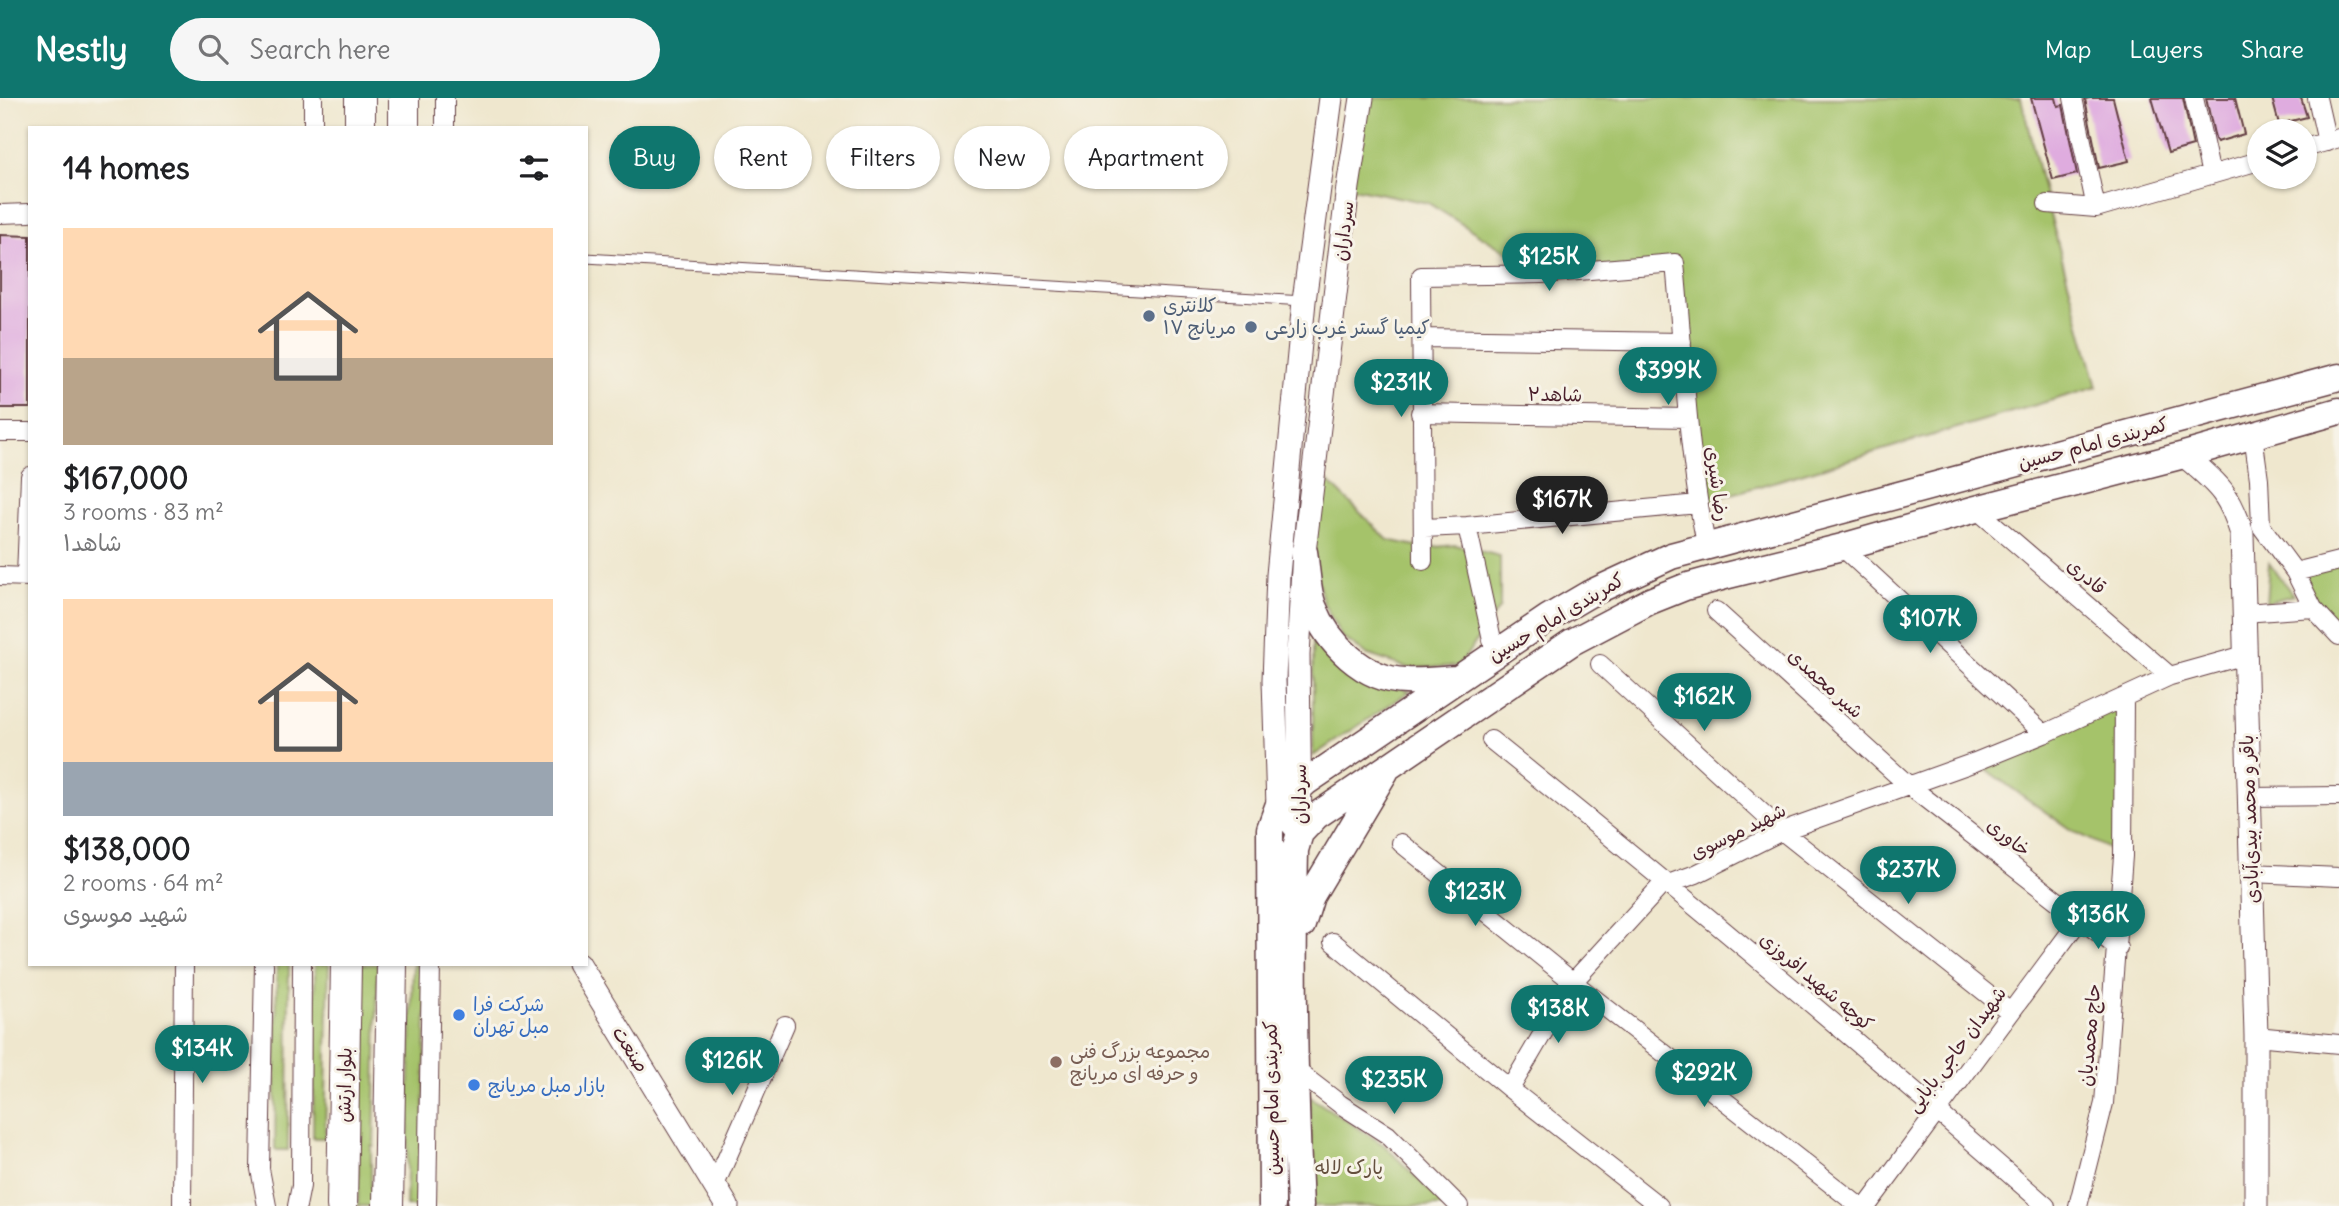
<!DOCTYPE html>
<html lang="en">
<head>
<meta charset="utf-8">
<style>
  :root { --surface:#fff; --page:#f6f6f6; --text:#202124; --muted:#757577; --accent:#0f766e }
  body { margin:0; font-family:Delius,"Playpen Sans Arabic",sans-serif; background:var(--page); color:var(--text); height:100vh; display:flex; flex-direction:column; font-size:26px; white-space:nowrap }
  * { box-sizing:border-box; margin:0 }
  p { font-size:23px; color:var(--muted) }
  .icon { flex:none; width:38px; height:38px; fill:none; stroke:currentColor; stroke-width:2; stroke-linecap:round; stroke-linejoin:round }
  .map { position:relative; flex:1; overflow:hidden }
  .panel { position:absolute; left:28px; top:28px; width:560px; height:840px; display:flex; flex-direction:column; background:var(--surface); border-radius:0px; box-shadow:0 2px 5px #0004 }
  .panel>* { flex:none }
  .guide { position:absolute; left:609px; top:28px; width:665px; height:63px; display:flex; gap:14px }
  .buttons { position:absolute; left:2247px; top:21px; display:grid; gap:14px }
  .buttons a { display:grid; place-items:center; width:70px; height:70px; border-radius:50%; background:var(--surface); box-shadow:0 2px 5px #0004; font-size:35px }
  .price { position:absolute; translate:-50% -60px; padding:0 16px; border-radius:24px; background:var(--accent); color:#fff; font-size:23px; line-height:46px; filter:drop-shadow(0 2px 4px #0008) }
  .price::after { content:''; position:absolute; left:50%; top:42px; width:21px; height:16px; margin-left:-10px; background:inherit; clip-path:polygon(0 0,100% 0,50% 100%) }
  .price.on { background:#222; color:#fff }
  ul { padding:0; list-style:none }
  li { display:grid; align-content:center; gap:14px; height:371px; padding:0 35px }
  li span { display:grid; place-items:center; height:217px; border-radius:0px; color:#555 }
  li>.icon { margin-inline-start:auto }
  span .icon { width:126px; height:126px; fill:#fffc; stroke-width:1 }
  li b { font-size:30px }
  h2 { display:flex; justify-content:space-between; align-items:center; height:84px; padding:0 35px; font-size:30px }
  .pill { padding:0 24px; border-radius:32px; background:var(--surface); box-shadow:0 2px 5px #0004; font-size:24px; line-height:63px }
  .pill.on { background:var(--accent); color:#fff }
  header { display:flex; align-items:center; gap:42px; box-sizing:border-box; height:98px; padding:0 35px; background:var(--accent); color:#fff }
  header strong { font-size:33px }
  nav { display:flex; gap:38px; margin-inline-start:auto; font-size:24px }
  .search { width:490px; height:63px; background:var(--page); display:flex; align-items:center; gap:18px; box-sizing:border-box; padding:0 24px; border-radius:38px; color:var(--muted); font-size:26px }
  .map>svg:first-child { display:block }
</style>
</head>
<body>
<header>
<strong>Nestly</strong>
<div class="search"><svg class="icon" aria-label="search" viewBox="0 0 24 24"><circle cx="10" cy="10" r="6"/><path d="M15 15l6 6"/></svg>Search here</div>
<nav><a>Map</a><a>Layers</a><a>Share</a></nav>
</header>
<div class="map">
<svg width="2339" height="1108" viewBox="0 0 2339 1108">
  <rect width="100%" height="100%" fill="#f7f3e8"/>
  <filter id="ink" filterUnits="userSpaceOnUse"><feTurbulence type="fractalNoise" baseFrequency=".0143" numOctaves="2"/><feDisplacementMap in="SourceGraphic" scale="14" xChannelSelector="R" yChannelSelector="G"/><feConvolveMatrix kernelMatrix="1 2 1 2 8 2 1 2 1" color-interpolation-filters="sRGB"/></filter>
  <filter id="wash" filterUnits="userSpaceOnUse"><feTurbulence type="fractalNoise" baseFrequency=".00686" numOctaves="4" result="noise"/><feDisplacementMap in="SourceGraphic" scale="28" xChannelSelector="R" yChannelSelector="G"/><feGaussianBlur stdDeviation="1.57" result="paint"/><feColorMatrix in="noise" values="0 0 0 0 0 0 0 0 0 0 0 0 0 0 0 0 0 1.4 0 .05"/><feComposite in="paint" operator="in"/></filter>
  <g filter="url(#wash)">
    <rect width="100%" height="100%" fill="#efe7ce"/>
    <path fill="#a5c36a" stroke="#78714a" stroke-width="2" d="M1362,0h659l26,106 50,183 -399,117 -23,-241 -133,11 -114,-71 -80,-16z
      M1328,383l60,59 38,8 29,-3 45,11v51l-41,59 -51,2 -42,-14 -25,-18 -18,-34 -15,-63z
      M2339,463v68l-44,-57z
      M2269,465l24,32 -27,8z
      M1313,532l26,38 71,23 -97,65z
      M2124,599l-1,159 -52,-26 -96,-68z
      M277,866h12l-1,186h-13z
      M315,866h14l-4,174h-12z
      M361,866h17l-4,182h-3v60h-13z
      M413,866h14l-5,242h-16z
      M1310,999l74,48 61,61h-133z"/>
    <g id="blocks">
      <path fill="#dfacdf" d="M2031,0h25l2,8 5,-1 14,69 -24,6z
        M2090,0h23l16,63 -30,7 -14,-69z
        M2152,0h31l10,48 -25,7z
        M2206,0h29l9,36 -27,8 -2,-3z
        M2272,0h29l6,19 -28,7z
        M0,137l30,1v172h-30z"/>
    </g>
  </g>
  <g filter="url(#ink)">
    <use href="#blocks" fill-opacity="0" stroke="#633d43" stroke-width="2"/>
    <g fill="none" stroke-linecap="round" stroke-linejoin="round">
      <g stroke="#633d43" stroke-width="11">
        <path id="service" d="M586,160l718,43"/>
      </g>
      <g stroke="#633d43" stroke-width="20">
        <path id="minor" d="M313,0v30
          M2073,0l23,110
          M2194,0l17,77
          M2317,0l10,44
          M445,30v-30
          M2305,50l34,-10
          M2047,106l49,4 163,-47
          M0,116l30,-1
          M1422,240l260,4
          M1420,315l268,5
          M0,334h30
          M2253,337l6,44 2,47 34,46 18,36 26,28
          M1976,411l194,167
          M1467,428l28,127
          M1424,430l43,-2 231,-22
          M1842,449l202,187
          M1423,463l-2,-285 121,-2 133,-11c9,94 12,189 31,281
          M2295,474l44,-11
          M0,478l30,1
          M26,478l4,-100
          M1716,513l192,174 210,163
          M2244,515l69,-5
          M1600,566l182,167 228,181
          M1491,642c188,151 373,306 555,466
          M2249,699l90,-1
          M1401,745l172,139 286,224
          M2251,775l88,4
          M1333,844l177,147 149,117
          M264,866l-4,205 7,37
          M2256,938l83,8
          M1293,970l47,36 48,31 71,71
          M1510,991l63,-107 87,-95 36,-13 86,-43 193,-69 69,-28 126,-58 75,-21
          M715,1087l70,-160
          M182,1108l2,-242
          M297,1108l4,-20 1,-222
          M427,1108l4,-242
          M1867,1108l213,-287
          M2078,1108l26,-103 19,-247 1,-159"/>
      </g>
      <g stroke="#633d43" stroke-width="25">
        <path id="tertiary" d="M2184,357c32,28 45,36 58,79l14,502v170
          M1300,735l-22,-26 -4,-127 4,-105 26,-274 27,-203
          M1300,735l-2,-178 6,-103 44,-365 14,-89
          M579,866l148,242"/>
      </g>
      <g stroke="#633d43" stroke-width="29">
        <path id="secondary" d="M1304,454c3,18 3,38 9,54 15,38 51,74 93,75 16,1 33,-1 49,-2
          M1302,827l9,-29 74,-124
          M1272,1108l-2,-377 8,-22 28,-25 242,-164 41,-24 82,-38 668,-179
          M1300,1108c-6,-120 -8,-236 -5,-356l5,-17 16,-17 256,-174 78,-41 35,-14 40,-11 117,-29 134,-38 208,-54 155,-44"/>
      </g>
      <g stroke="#633d43" stroke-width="32">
        <path id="trunk" d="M360,30v-30
          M404,30v-30
          M342,1108l4,-242
          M388,1108l4,-242"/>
      </g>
      <use href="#service" stroke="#fff" stroke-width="9"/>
      <use href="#minor" stroke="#fff" stroke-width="18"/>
      <use href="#tertiary" stroke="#fff" stroke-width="23"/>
      <use href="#secondary" stroke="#fff" stroke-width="26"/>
      <use href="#trunk" stroke="#fff" stroke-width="30"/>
    </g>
  </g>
  <g fill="#5c6f8a" stroke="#f7f3e8" stroke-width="2.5">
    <circle cx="1149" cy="218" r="7"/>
    <circle cx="1251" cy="229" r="7"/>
  </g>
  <g fill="#3f7fe0" stroke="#f7f3e8" stroke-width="2.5">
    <circle cx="459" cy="917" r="7"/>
    <circle cx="474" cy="987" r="7"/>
  </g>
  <circle fill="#8d6e63" stroke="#f7f3e8" stroke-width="2.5" cx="1056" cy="964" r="7"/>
  <g text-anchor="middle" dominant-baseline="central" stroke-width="6" stroke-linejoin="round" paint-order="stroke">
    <g font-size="19" fill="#4a1f2b" stroke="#f7f3e8">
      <text transform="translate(1343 133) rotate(-83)">سرداران</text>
      <text transform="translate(1555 296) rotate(1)">شاهد۲</text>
      <text transform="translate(2093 345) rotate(-15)">کمربندی امام حسین</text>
      <text transform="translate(1718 386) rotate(82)">رضا شیری</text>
      <text transform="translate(2087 478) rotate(41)">قادری</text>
      <text transform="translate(1556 519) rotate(-31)">کمربندی امام حسین</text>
      <text transform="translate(1826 585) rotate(42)">شیر محمدی</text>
      <text transform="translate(1299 696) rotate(-90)">سرداران</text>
      <text transform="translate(2249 721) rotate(-92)">باقر و محمد بیدی‌آبادی</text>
      <text transform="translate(1738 733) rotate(-26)">شهید موسوی</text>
      <text transform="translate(2009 739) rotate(38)">خاوری</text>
      <text transform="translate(1817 883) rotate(40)">کوچه شهید افروزی</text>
      <text transform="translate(2089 937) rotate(-85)">حاج محمدیان</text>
      <text transform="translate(631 951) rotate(58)">صنعت</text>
      <text transform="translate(1956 951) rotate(-53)">شهیدان حاجی بابایی</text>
      <text transform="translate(344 987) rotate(-89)">بلوار ارتش</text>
      <text transform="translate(1271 1000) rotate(-91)">کمربندی امام حسین</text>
    </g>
    <g font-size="19" fill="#4e5e75" stroke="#f7f3e8" text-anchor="start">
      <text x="1163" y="207">کلانتری<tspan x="1163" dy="22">۱۷ مریانج</tspan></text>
      <text x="1265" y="229">کیمیا گستر غرب زارعی</text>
    </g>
    <g font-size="19" fill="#366cbe" stroke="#f7f3e8" text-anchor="start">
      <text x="473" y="906">شرکت فرا<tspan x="473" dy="22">مبل تهران</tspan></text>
      <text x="488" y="987">بازار مبل مریانج</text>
    </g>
    <g font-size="19" fill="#785e54" stroke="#f7f3e8" text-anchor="start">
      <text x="1070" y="953">مجموعه بزرگ فنی<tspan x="1070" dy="22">و حرفه ای مریانج</tspan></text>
    </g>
    <g font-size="19" fill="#65503e" stroke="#f7f3e8">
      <text x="1349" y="1069">پارک لاله</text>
    </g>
  </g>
</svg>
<div class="buttons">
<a><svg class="icon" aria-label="layers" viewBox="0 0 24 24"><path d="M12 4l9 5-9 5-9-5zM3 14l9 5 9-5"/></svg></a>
</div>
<b class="price" style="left:1549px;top:195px">$125K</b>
<b class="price" style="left:1668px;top:309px">$399K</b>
<b class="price" style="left:1401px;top:321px">$231K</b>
<b class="price on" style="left:1562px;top:438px">$167K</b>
<b class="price" style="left:1930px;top:557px">$107K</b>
<b class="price" style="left:1704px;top:635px">$162K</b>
<b class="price" style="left:1908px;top:808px">$237K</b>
<b class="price" style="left:1475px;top:830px">$123K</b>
<b class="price" style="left:2098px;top:853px">$136K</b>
<b class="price" style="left:1558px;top:947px">$138K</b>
<b class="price" style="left:202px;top:987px">$134K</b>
<b class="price" style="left:732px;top:999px">$126K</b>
<b class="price" style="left:1704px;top:1011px">$292K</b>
<b class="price" style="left:1394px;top:1018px">$235K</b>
<div class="guide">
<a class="pill on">Buy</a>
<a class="pill">Rent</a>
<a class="pill">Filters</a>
<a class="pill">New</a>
<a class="pill">Apartment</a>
</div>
<section class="panel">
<h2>14 homes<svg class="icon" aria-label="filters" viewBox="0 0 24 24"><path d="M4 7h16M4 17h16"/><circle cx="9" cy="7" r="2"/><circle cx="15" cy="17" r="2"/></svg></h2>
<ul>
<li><span style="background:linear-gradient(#ffd9b3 60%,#b9a48a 0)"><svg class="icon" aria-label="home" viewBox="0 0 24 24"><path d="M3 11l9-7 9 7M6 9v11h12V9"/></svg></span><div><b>$167,000</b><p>3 rooms · 83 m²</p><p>شاهد۱</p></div></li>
<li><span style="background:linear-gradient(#ffd9b3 75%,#9aa5b1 0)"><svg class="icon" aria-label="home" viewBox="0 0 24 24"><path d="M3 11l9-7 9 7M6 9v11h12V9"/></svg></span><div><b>$138,000</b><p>2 rooms · 64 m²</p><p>شهید موسوی</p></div></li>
</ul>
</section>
</div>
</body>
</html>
